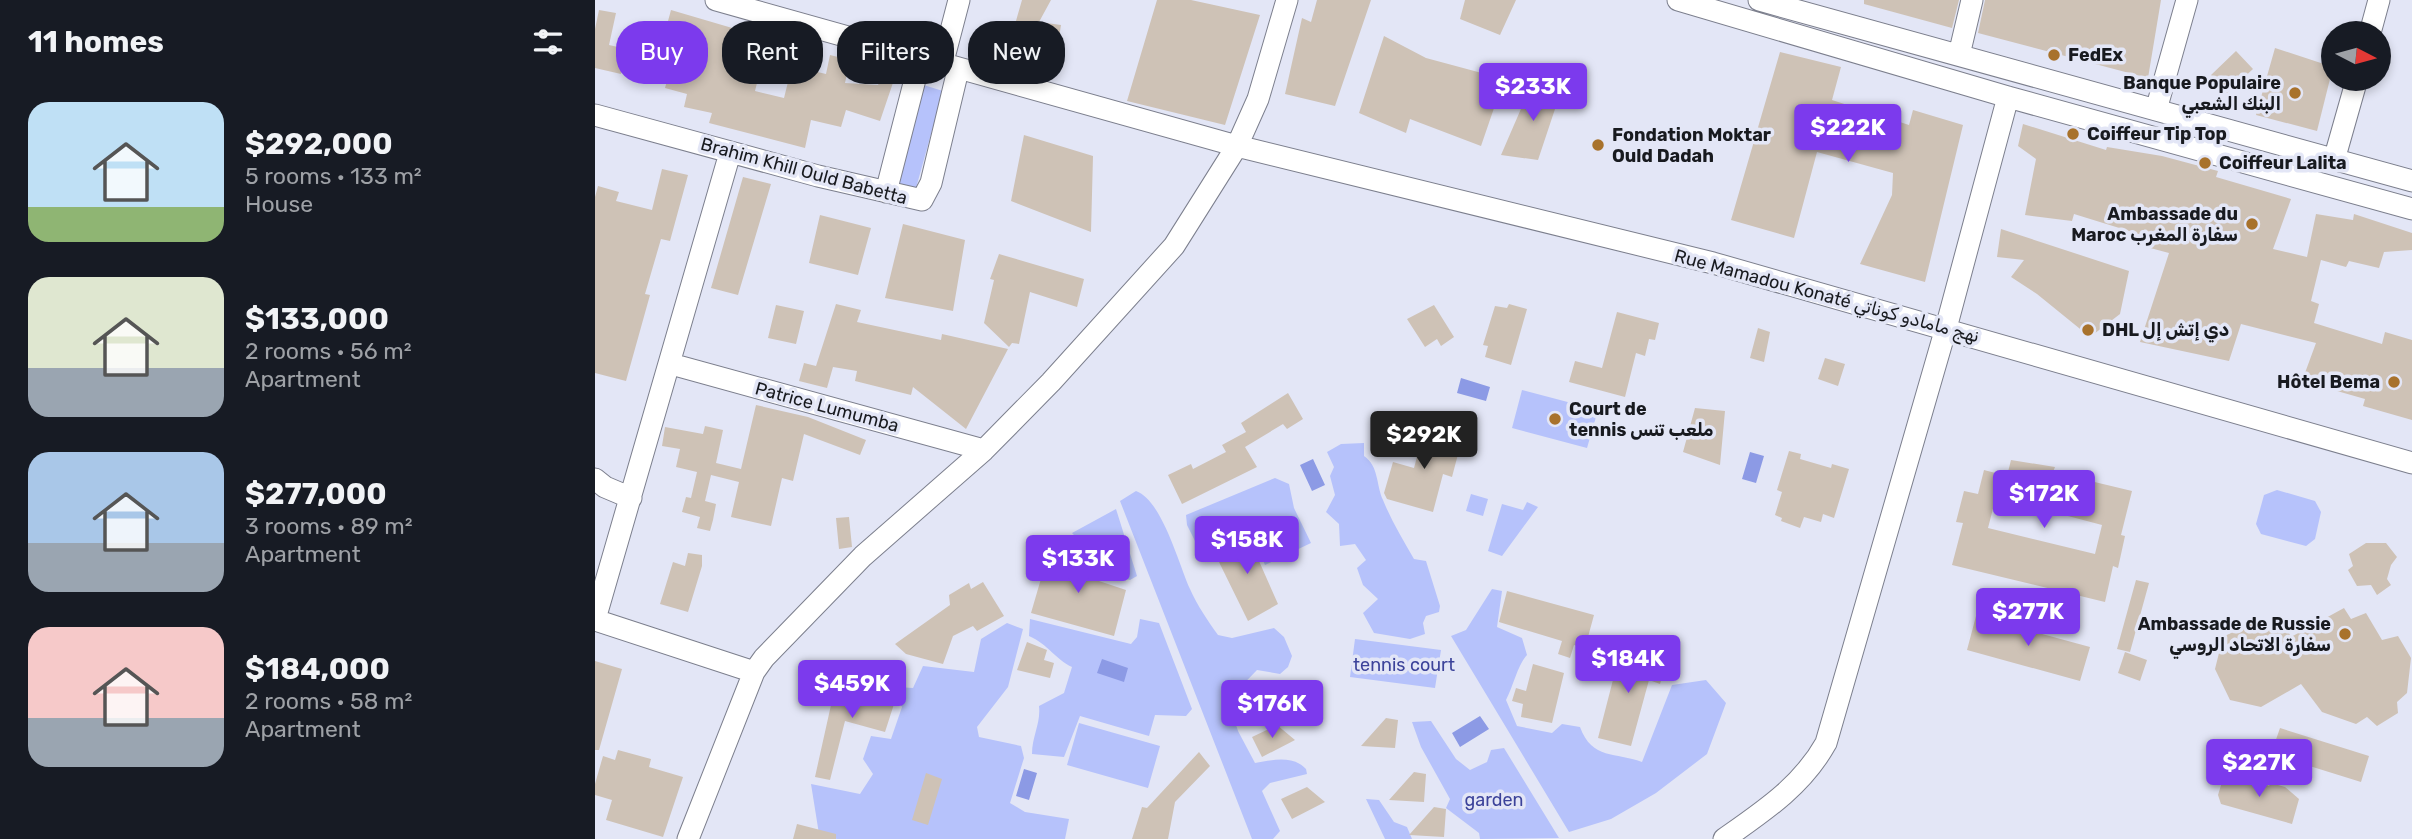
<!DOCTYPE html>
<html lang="en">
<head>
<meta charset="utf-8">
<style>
  :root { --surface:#171b24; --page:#242831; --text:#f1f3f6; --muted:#9ea1a6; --accent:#7c3aed }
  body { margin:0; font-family:Rubik,Cairo,sans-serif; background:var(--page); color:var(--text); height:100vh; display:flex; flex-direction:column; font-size:26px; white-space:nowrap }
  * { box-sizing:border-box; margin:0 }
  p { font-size:23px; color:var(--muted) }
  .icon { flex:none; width:38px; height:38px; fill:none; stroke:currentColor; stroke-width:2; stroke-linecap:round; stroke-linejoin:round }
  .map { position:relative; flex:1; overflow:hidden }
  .sheet { display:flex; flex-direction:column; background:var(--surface); width:595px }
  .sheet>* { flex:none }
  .banner { position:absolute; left:21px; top:21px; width:665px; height:63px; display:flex; gap:14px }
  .needle { width:46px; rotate:96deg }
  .tools { position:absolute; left:1726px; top:21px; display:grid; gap:14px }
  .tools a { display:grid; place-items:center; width:70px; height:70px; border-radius:50%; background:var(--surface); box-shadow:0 4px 10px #0003; font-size:35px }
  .price { position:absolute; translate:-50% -60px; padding:0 16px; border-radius:7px; background:var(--accent); color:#fff; font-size:23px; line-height:46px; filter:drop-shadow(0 2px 4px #0008) }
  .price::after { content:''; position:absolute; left:50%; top:42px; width:21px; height:16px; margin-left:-10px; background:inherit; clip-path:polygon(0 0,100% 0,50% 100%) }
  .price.active { background:#222; color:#fff }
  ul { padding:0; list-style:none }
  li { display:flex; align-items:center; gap:21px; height:175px; padding:0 28px }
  li span { display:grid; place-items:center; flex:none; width:196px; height:140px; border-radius:21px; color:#555 }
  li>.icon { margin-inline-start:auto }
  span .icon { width:84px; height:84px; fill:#fffc; stroke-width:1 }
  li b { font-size:30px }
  h2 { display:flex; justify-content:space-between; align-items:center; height:84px; padding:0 28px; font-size:30px }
  .pill { padding:0 24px; border-radius:28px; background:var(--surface); box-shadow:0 4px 10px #0003; font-size:24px; line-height:63px }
  .pill.active { background:var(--accent); color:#fff }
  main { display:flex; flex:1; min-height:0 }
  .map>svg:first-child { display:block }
</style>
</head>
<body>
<main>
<section class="sheet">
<h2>11 homes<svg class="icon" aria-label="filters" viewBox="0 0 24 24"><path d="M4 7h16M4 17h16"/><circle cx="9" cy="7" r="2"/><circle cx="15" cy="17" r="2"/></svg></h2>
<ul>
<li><span style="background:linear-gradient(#bfe0f5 75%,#8fb573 0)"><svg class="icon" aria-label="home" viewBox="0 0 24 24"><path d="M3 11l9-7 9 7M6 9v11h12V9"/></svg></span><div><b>$292,000</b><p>5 rooms · 133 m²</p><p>House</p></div></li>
<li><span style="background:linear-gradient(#dfe7d0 65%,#9aa5b1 0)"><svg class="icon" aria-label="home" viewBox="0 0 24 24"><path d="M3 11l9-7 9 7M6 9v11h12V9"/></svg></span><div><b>$133,000</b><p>2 rooms · 56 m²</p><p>Apartment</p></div></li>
<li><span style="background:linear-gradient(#a9c7e8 65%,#9aa5b1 0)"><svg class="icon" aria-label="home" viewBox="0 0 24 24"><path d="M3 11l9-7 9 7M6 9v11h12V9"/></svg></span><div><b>$277,000</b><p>3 rooms · 89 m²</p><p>Apartment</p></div></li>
<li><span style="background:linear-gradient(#f6c9c9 65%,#9aa5b1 0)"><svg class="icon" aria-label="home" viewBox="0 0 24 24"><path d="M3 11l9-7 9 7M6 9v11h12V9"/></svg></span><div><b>$184,000</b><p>2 rooms · 58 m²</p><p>Apartment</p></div></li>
</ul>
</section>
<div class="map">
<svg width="1817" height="839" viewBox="0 0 1817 839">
  <rect width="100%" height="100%" fill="#e3e6f6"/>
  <path fill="#b6c2fb" d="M322,83l26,8 -27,97 -25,-6z
    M927,390l76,20 -11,38 -75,-20z
    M769,443v13c15,10 12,29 19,44 8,20 20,40 31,59l12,2 14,45 -1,6 -13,4 -3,7 2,11 -15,5 -36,-6 -11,-20 15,-14 -15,-14 -6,-17 9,-8 -11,-16 -15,2 -1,-22 -13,-12 9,-17 -5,-19 4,-9 -7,-15 14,-8z
    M680,478l14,6 5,24 17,35 -46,22 -19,-42 -25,13 5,16 -21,9 -18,-36 -1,-10z
    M1682,490l38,11 6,11 -6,27 -9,7 -45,-12 -5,-10 8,-29z
    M541,491c26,9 43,74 54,98 7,16 18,32 28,46l14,3 42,-10 10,9 8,19 -4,11 -8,7 -23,-4 -29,30 10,31 17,32c17,-3 38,-8 51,6l1,5 -37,9 -8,8 18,40 -7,8h-21l-132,-338z
    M876,494l17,5 -5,17 -17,-5z
    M932,502l11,5 -36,49 -14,-5 14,-47 21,6z
    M521,509l21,67 -7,4 -21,-5 3,-8 -8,-11 -16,-6 -16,-17z
    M897,589l10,2 -5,36 25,11 5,17c-9,9 -14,32 -21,45l11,26 35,7 10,-9 18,3c12,33 36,25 62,35l30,-77 34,-5 20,23 -19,51 -51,39 -45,26 -42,13 -118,-196 15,-6z
    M435,619l101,25 6,-7 3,-18 19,4 33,86 -6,7 -31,-1 -6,21 -69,-20 -16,41 -32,-3c0,-18 9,-31 7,-48l25,-13 8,-26c-17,-8 -23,-22 -43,-31z
    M412,623l16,6 -15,58 -31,40 2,10 42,9 3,12 -14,45 15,9 44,7 -4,20h-228l-18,-5 -8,-50 49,10 13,-20 -10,-15 8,-23 20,3 11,-32 -7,-11 2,-9 16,1 10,-22 51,6 7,-33z
    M760,639l86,11 -6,38 -85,-11z
    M836,721l25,38 14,11 17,-8 4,-12 13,-2 55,90 -79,1 -1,-6 -33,-25 4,-9 -29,-52 -9,-25z
    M484,723l81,23 -12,42 -81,-23z
    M771,799l13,1 15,22 13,5 5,12h-27z"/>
  <path fill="#8c9ae5" d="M866,378l29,9 -4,14 -29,-8z
    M1155,452l14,4 -8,27 -14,-4z
    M718,459l12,26 -13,6 -12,-26z
    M507,659l26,9 -4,14 -27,-9z
    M885,716l9,13 -29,18 -8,-14z
    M429,769l13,4 -8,27 -13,-4z"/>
  <path fill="#cec2b6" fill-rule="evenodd" d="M427,0h29l-12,22 22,3 -9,55 -49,-14z
    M562,0h34l69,15 -35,110 -98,-24z
    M722,0h54l-36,106 -50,-12 17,-76 9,4z
    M870,0h51l-16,35 -40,-16z
    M1269,0h95l-7,28 -88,-24z
    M1390,0h176l-13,78 -170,-45z
    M4,10l17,3 -7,32 18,4 -6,25 -26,-6v-39z
    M76,10l68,20 -5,18 38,6 -3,15 -8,-2 -6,24 29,7 8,-32 34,8 4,-19 20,5 -5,23 33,2 11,-23 10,3 -19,56 -34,-11 -5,17 -30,-7 -6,28 -96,-25 3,-10 -28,-6 3,-13 -22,-6 7,-26 -14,-4z
    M789,36l42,22 78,21 -23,67 -71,-27 -4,14 -47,-20z
    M1680,48l58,19 -16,64 -61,-16z
    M1641,51l17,18 -26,24 -16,-18z
    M1185,52l61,15 -9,33 77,25 4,-15 50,15 -38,157 -65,-18 32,-69 1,-22 -76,-21 -23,86 -63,-18z
    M938,81l28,10 -23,69 -37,-5z
    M1428,124l83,26 1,-3 55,9 56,15 -2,6 75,22 -18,50 34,8 9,-43 37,6 1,-6 58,19v17l-28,2 -5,16 -30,-7 -3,6 -25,-7 -10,41 8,3 -5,19 68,21 3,-12 27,8v80l-49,-14 2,-7 -63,-18 14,-38 -75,-19 -12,37 -89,-19 29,-89 -30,-8 3,-10 -68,-21 -2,7 -47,-6 11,-56 -18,-13z
    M429,135l69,21 -2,76 -80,-31z
    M67,169l26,6 -18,66 -9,-2 -16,55 5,1 -24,86 -31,-8v-176l3,-11 21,6 -3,9 36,9z
    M148,177l28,7 -33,111 -27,-7z
    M225,215l51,13 -13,47 -49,-12z
    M308,224l62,16 -12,71 -68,-13z
    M1406,229l128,42 -9,43 -30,23 -53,-43 -26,-17 13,-17 -27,-3z
    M404,254l85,25 -7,28 -47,-15 -11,52 -7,-1 -3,4 -25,-24 10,-43 -4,-1z
    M241,304l25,6 -4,12 84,18 1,-6 66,15 -42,80 -53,-42 -2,8 -56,-14 2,-10 -24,-4 -6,21 -28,-7 5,-18 12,3z
    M914,304l18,5 -16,56 -26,-8 3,-11 -5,-1 12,-39 12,2z
    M181,305l28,6 -8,33 -28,-6z
    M839,305l20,32 -13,9 -4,-7 -12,8 -18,-28z
    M1022,312l42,11 -4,17 -6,-1 -4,17 -9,-3 -11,44 -56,-15 6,-21 27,7z
    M1163,328l12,4 -6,30 -14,-4z
    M1230,358l20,6 -7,22 -20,-7z
    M693,393l15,26 -16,10 -4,-5 -38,23 12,20 -75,37 -14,-29 23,-11 2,5 33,-17 -4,-7 24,-13 -5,-9z
    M161,405l52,12 58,23 -6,15 -56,-21 -11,47 -11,-3 -11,48 -40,-9 8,-35 -28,-7 -6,26 11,3 -3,16 -3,11 -13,-3 3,-11 -18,-5 4,-15 5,1 6,-26 -21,-5 4,-18 -18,-3 3,-19 38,7 2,-8 18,4 -7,33 25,6z
    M1100,408l30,3 -5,54 -37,-13z
    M830,427l37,12 -10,38 -9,-3 -10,38 -46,-13 -3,-6 9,-31 21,6z
    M1194,451l12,3 -1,5 31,9 1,-4 17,5 -15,49 -11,-4 -2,8 -17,-5 -4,11 -19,-7 1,-3 -7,-3 7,-23 -5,-2z
    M1416,460l44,7 -2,5 79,19 -11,44 4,1 -7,32 -5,-2 -8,36 -153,-37 11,-42 -7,-1 8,-31 14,3 6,-24 23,6zM1401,497l106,28 -7,29 -107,-26z
    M254,517l3,30 -13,2 -3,-31z
    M649,527l34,77 -30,17 -30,-61 13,-7 -7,-16z
    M1771,543h20l11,14 -6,8 -4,14 4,6 -14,10 -6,-10 -14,1 -9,-16 5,-4 -4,-12z
    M471,551l35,10 -5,19 30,10 -12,46 -83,-23 14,-48z
    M93,553l14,2v11l-14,46 -28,-8 13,-42 12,4z
    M1541,580l13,3 -19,69 -13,-3z
    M388,582l21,34 -27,15 -4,-5 -20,10 -10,28 -37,-10 -11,-10 55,-39 -1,-10 20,-12 2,6z
    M912,591l87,24 -9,33 -11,-3 -4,13 -12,-4 4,-13 -63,-19z
    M1749,608l7,11 15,-6 16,27 16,-4 13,22 -4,35 -10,9 1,11 -21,13 -10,-9 -11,7 -34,-12 -21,-28 -40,23 -31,-7 -15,-31 8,-32 31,-16 33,8 4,8z
    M1381,616l114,31 -10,34 -113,-31z
    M432,642l20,8 -3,10 10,3 -4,15 -33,-8z
    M1027,645l34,10 -4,13 12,3 -4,13 -11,-4 -18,66 -33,-8z
    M1530,652l22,8 -7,21 -22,-8z
    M0,661l27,8 -23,81h-4z
    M938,664l31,9 -12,50 -31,-6 2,-13 -11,-3 4,-13 10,3z
    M270,672l11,11 -9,12 27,9 -9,28 -40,-11 -15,59 -15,-3 16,-72z
    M791,718l12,2 -3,28 -34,-2z
    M682,725l18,15 -33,17 -10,-20z
    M1685,728l89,28 -8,26 -90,-28z
    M23,750l33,9 -2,8 34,10 -20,60 -57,-17 6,-20 -17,-5v-11l8,-28 12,4z
    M604,752l11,14 -35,36 -7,37h-36l10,-32 5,1z
    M819,772l12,2 -2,28 -35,-2z
    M331,773l16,6 -14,46 -16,-5z
    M1647,776l27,10 2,-3 14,4 14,12 -7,25 -71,-20 -3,-9 4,-13z
    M712,787l18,15 -33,17 -11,-20z
    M839,807l12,2 -2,28 -35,-2z
    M202,824l39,10v5h-43z"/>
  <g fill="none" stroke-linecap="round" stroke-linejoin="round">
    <g stroke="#7c7f8d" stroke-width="23">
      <path id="minor" d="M121,0l521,146 476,117 699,200
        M1083,0l330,97 404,112
        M1164,0l653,181
        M1775,33l9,-33
        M1364,55l13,-55
        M347,65l17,-65
        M1561,110l31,-110
        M0,115l223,61 104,24 9,-17 27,-113
        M1739,160l23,-81
        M291,192l34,-132
        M76,364l313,86
        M0,479l10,8 26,11
        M0,619l135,-466
        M0,620l159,52
        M93,839l66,-167 10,-14 99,-102 121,-106 67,-68 123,-136 63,-100 21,-47 29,-99
        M1129,839c40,-28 78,-53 102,-96l120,-415 62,-231"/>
    </g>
    <use href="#minor" stroke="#fff" stroke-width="21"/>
  </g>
  <g fill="#a8722c" stroke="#e3e6f6" stroke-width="2.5">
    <circle cx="1459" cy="55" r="7"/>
    <circle cx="1700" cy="93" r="7"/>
    <circle cx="1478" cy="134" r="7"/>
    <circle cx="1003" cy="145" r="7"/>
    <circle cx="1610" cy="163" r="7"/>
    <circle cx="1657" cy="224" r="7"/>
    <circle cx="1493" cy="330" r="7"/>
    <circle cx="1799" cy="382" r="7"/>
    <circle cx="960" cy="419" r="7"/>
    <circle cx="1750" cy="634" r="7"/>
  </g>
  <g text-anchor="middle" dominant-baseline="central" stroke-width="7" stroke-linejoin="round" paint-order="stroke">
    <g font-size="18" font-weight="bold" fill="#181a1f" stroke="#e3e6f6" text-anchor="start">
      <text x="1473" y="55">FedEx</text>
      <text x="1686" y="83" text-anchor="end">Banque Populaire<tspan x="1686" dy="21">البنك الشعبي</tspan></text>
      <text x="1492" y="134">Coiffeur Tip Top</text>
      <text x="1017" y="135">Fondation Moktar<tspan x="1017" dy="21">Ould Dadah</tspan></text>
      <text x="1624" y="163">Coiffeur Lalita</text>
      <text x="1643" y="214" text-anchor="end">Ambassade du<tspan x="1643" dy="21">Maroc سفارة المغرب</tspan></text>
      <text x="1507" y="330">DHL دي إتش إل</text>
      <text x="1785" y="382" text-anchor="end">Hôtel Bema</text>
      <text x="974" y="409">Court de<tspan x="974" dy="21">tennis ملعب تنس</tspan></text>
      <text x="1736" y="624" text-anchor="end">Ambassade de Russie<tspan x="1736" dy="21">سفارة الاتحاد الروسي</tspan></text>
    </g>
    <g font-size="18" fill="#181a1f" stroke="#e3e6f6">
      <text transform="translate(209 171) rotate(15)">Brahim Khill Ould Babetta</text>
      <text transform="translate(1232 296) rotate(15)">Rue Mamadou Konaté نهج مامادو كوناتي</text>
      <text transform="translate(232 407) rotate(15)">Patrice Lumumba</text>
    </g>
    <g font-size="18" fill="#3c439a" stroke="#e3e6f6">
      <text x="809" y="665">tennis court</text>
      <text x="899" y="800">garden</text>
    </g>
  </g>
</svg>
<div class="tools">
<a><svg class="needle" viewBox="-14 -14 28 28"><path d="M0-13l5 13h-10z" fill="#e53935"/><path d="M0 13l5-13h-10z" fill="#9ea1a6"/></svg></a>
</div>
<b class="price" style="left:938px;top:123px">$233K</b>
<b class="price" style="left:1253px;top:164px">$222K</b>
<b class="price active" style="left:829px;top:471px">$292K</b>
<b class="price" style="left:1449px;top:530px">$172K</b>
<b class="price" style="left:652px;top:576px">$158K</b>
<b class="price" style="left:483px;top:595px">$133K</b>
<b class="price" style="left:1433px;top:648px">$277K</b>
<b class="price" style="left:1033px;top:695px">$184K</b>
<b class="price" style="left:257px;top:720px">$459K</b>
<b class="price" style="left:677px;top:740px">$176K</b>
<b class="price" style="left:1664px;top:799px">$227K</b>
<div class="banner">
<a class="pill active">Buy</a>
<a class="pill">Rent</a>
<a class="pill">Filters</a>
<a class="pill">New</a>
</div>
</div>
</main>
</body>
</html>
